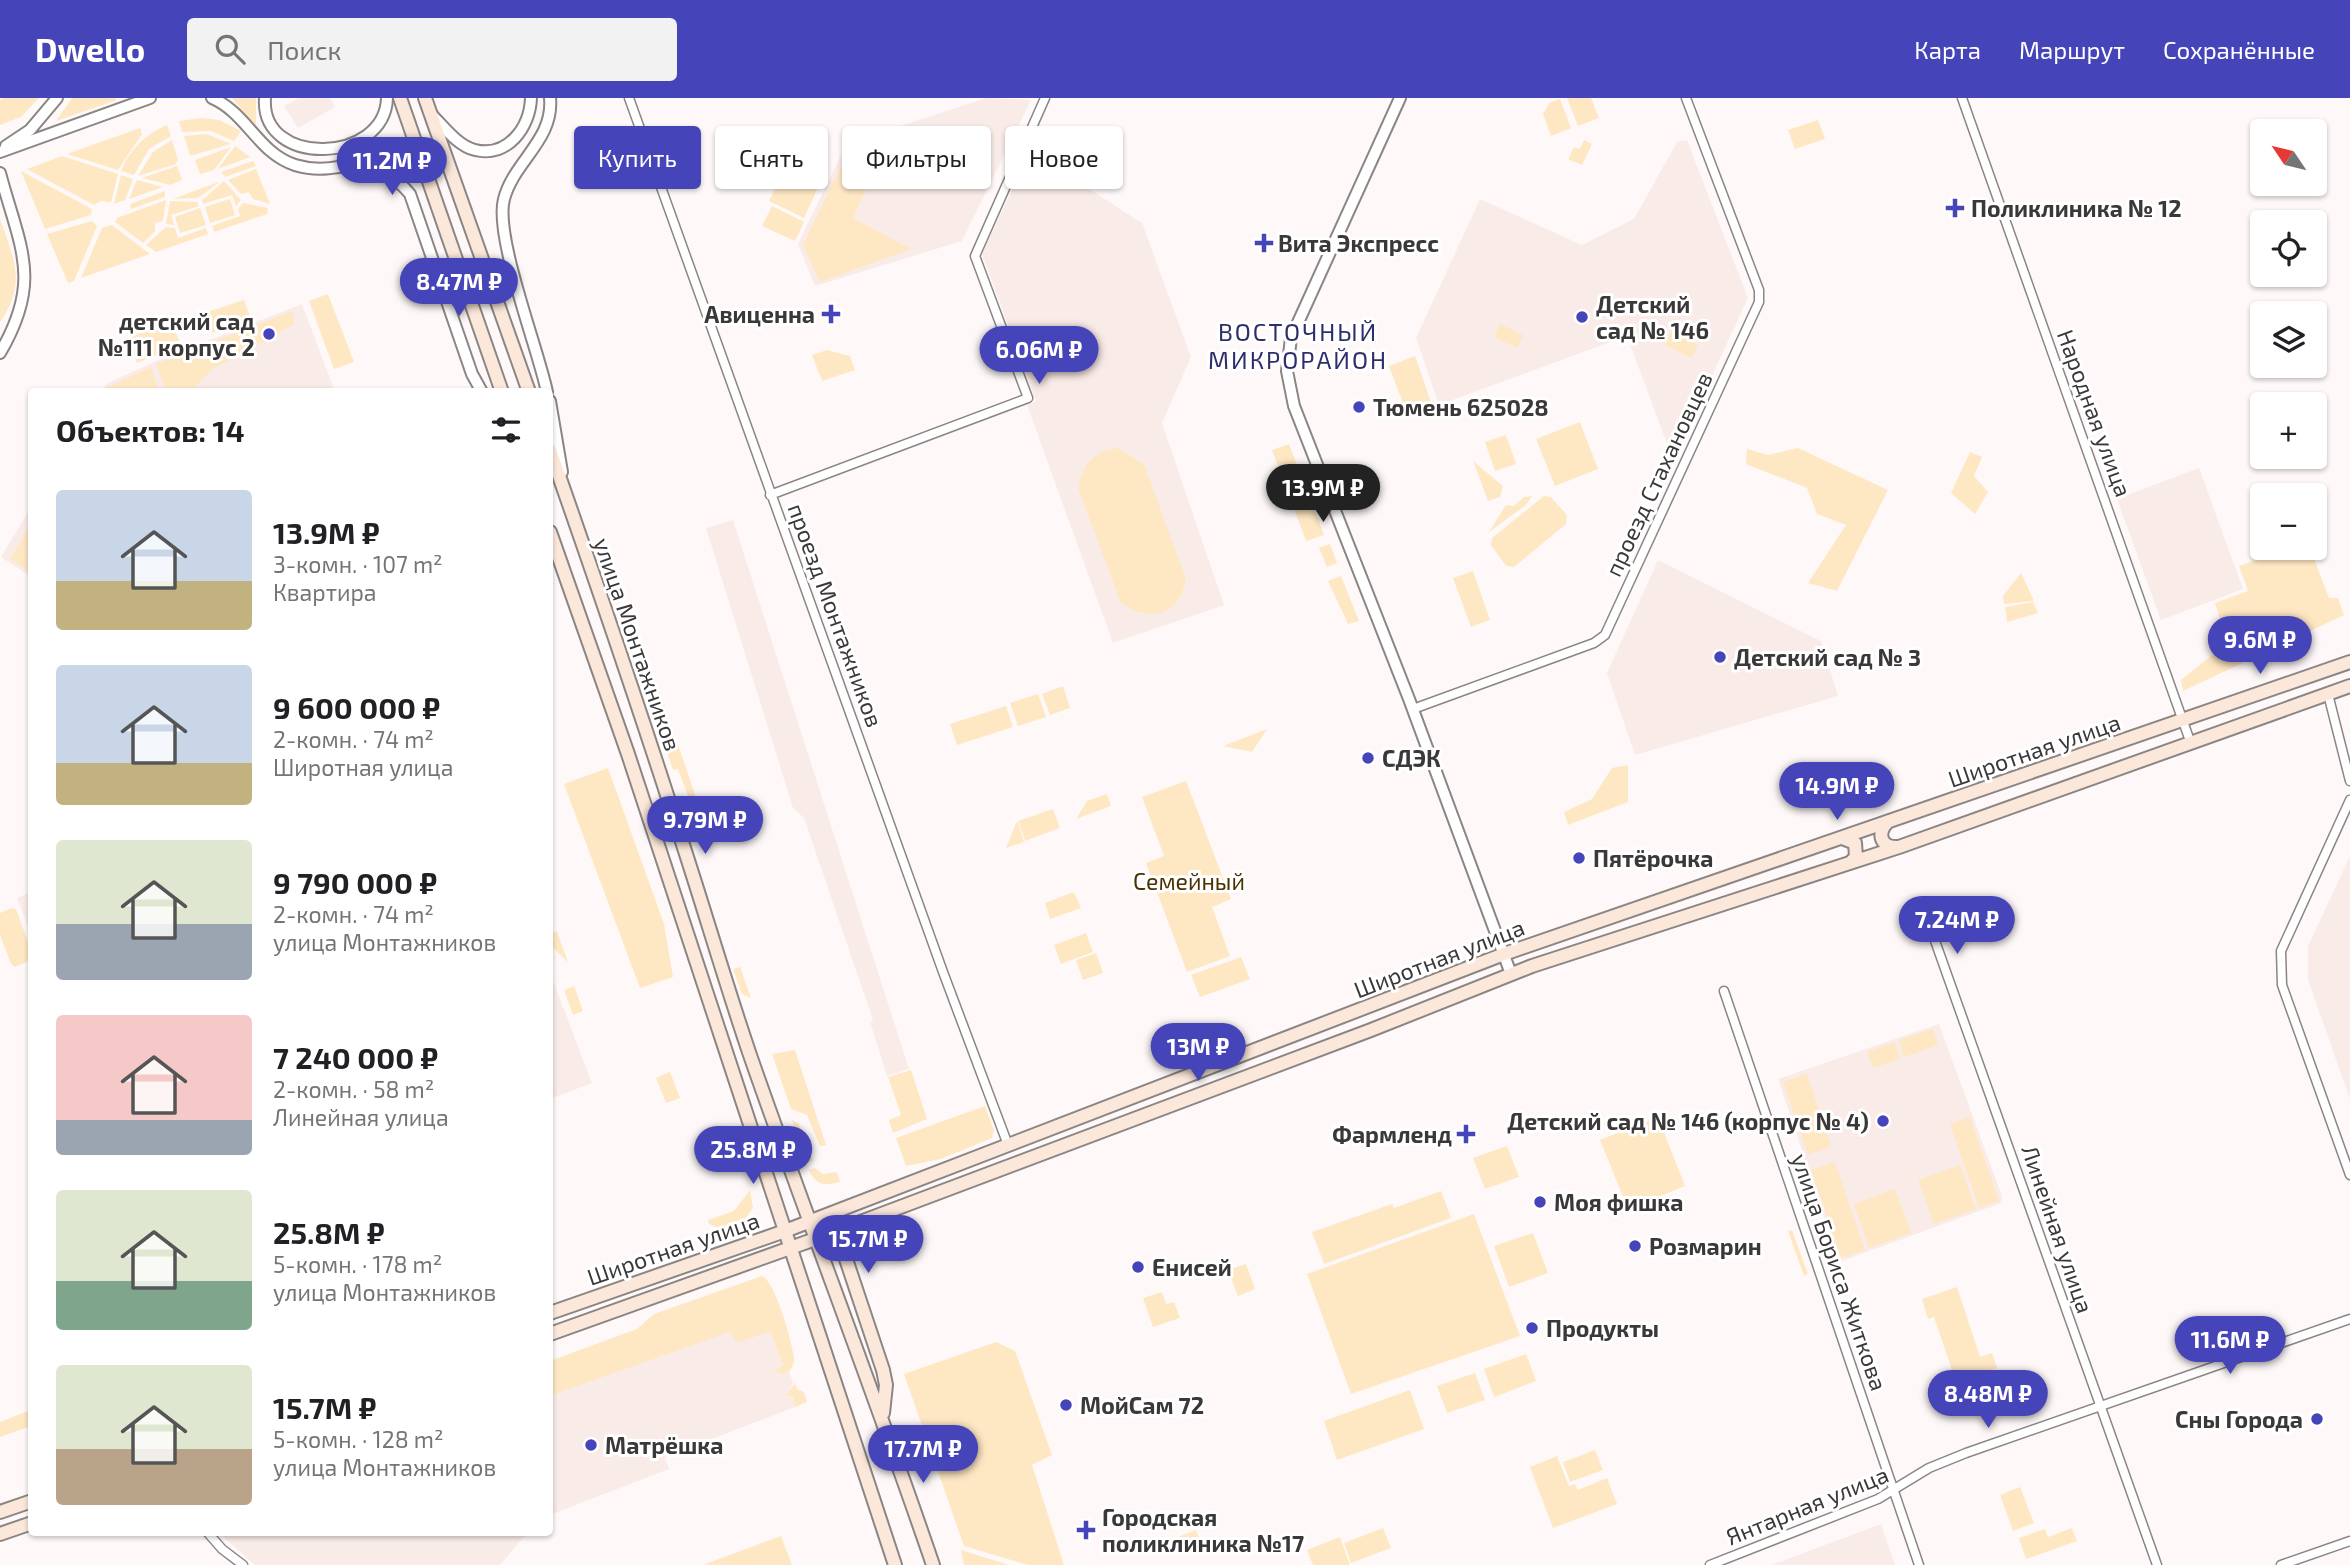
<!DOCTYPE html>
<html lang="ru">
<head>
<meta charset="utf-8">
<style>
  :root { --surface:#fff; --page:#f2f2f2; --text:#202124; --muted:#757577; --accent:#4544b9 }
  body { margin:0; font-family:"Exo 2",sans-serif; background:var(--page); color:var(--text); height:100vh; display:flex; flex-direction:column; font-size:26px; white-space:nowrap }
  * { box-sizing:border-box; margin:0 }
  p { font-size:23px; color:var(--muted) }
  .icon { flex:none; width:38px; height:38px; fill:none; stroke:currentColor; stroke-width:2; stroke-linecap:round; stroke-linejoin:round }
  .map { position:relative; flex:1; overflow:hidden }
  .side { position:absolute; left:28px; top:290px; width:525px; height:1148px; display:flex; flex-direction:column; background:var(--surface); border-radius:7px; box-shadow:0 2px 5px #0004 }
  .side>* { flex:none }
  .top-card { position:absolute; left:574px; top:28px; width:665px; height:63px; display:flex; gap:14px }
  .needle { width:46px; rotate:305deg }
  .tools { position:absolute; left:2250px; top:21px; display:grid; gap:14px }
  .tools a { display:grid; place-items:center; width:77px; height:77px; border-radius:7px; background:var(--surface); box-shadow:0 2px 5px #0004; font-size:35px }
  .price { position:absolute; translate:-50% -60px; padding:0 16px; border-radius:24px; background:var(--accent); color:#fff; font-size:23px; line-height:46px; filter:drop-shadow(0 2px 4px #0008) }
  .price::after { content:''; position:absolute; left:50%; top:42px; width:21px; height:16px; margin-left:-10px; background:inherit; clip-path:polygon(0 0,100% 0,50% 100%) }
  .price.current { background:#222; color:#fff }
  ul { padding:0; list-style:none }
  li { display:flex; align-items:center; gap:21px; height:175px; padding:0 28px }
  li span { display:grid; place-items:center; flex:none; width:196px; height:140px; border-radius:7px; color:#555 }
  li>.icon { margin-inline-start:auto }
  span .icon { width:84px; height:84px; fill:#fffc; stroke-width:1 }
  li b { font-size:30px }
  h2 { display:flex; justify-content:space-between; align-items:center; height:84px; padding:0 28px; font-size:30px }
  .pill { padding:0 24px; border-radius:7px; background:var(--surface); box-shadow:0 2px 5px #0004; font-size:24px; line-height:63px }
  .pill.current { background:var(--accent); color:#fff }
  header { display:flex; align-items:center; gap:42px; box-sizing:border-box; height:98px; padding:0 35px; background:var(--accent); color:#fff }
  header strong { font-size:33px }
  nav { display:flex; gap:38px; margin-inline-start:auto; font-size:24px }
  .search { width:490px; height:63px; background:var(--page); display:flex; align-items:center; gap:18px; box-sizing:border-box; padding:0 24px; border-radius:7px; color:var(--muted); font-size:26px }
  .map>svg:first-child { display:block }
</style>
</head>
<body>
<header>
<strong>Dwello</strong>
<div class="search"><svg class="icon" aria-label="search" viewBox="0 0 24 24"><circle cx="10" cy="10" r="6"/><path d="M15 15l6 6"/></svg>Поиск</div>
<nav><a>Карта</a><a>Маршрут</a><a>Сохранённые</a></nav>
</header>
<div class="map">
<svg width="2350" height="1467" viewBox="0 0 2350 1467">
  <rect width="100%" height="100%" fill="#fef9f8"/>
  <path fill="#f9ebe8" d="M299,0h31l5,9 -37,21 -14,-22z
    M986,0l45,2 -69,141 -147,45 -17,-42 45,-93 36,-18z
    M1687,42l61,158 -75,162 -46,-124 -188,69 -23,-67 64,-139 102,46 52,-26 43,-77z
    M1027,59l45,21 70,45 49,134 -29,66 62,182 -111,38 -86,-238 9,-4 -54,-147z
    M302,206l33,88h-233l4,-8 48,-22z
    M2199,370l44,121 -82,31 -44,-121z
    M31,409v70l-30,-20z
    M733,422l176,549 -22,7 -17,-54 3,-2 -69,-202 -11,-10 -87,-280z
    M1658,462l163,81 17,55 -203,59 -28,-82z
    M2350,758v243l-42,-119v-34z
    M31,794v42l-14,-36z
    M550,875l42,110 -42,16z
    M1939,926l63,172 -1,7 -162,59 -61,-183z
    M770,1232l13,37 -8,3 6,4 8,-2 4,11 -7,14 7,-1 2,11 -130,50 4,12 -119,46v-119l179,-65 9,12z
    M1881,1426l14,41h-124z
    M219,1435h308l-27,32h-245z"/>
  <path fill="#fee7c3" d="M4,0h35l-18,19 -21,8v-25z
    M72,0h42l3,2 -61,21z
    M232,0h24v29z
    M1567,0h24l8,20 -21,8z
    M1560,1l11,29 -20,8 -8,-22 6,-11z
    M202,20l17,2 22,11 -7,10 -23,-10 -29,1 -3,-11z
    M1818,22l7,19 -30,10 -7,-19z
    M167,27l4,11 -22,13 -15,26 -13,-4c9,-22 24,-37 46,-46z
    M140,30l2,6 -24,36 -51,-16z
    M207,36l24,10 -41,12 -6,-20z
    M887,36l2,3 -36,81 58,31 -91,33 -17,-37 44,-91z
    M172,42l6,20 -2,4 -38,12 15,-24z
    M1584,42l8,4 -10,21 -14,-6 6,-12 6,2z
    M235,48l15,11 -32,12z
    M231,49l-17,23 -14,4 -5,-14z
    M62,58l56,18 -7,28 -10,-1 -7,4 -67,-36z
    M253,63l3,5 -31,11 -4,-5z
    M177,68l5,14 -12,5 -28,-7z
    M256,71l14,35 -17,-5 -4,-7 -8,2 -13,-14z
    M799,71l23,10 -18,39 -35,-17 11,-22z
    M21,73l71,38 -1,6 -46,14z
    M121,77l12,4 -8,21 -11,4z
    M137,82l26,7 -34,12z
    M221,83l-23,17 -25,1z
    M224,83l17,19 -5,6 -4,-11 -29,9 -1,-4z
    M165,93v6l-34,12 -1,-5z
    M230,101l5,16 -25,8 -5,-16z
    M166,102l-3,21 -8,2v8l-12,12 -28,-21 2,-4z
    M170,103l27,1 2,4 -28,9 3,10 -8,-1z
    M243,105l25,5 -1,6 -53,18 -2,-6 28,-10 -2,-7z
    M772,108l32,16 -9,19 -33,-15z
    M200,110l6,17 -26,8 -5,-16z
    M0,121c14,40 27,64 0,103z
    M92,123l5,5 -23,55 -6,2 -21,-49z
    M112,127l38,29 -69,24 21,-50z
    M166,129l9,1 3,10 28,-10 2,6 -52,18 -10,-7z
    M328,196l26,68 -20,7 -25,-68z
    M244,202l7,19 -40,14 -7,-20z
    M292,213l2,13 -83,46 -20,22h-24l-11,-28z
    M171,223l10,24 -44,18 -10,-25z
    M1500,226l23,11 -6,13 -23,-11z
    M1671,233l27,14 -7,13 -26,-13z
    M827,252l23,6 5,14 -33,11 -10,-26z
    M1415,258l17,49 -25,9 -18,-48z
    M151,269l8,25h-53l3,-5z
    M1580,324l18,47 -43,17 -19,-47z
    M1506,337l10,29 -21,7 -10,-29z
    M1289,346l35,91 -18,6 -34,-91z
    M1117,350l27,16 42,115c-7,37 -35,44 -65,24l-43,-115c5,-23 15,-37 39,-40z
    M1798,350l90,42 -51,101 -29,-8 38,-58 -29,-11 -10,-26 -61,-24 1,-15 21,6z
    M1970,354l12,5 -8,19 14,16 -13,22 -24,-21z
    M1473,363l30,25 -3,11 -12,4z
    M1532,398l-6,9 -37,27 17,-27 8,1 10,-9z
    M1544,398l7,1 16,18 -1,9 -52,43 -8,-1 -15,-21 1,-7z
    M31,426v49l-21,-14z
    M1330,446l7,19 -10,4 -8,-19z
    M2292,450h18l19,50h9l6,17 -161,76 -2,-11 46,-37 -12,-40 33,-12 -9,-25 44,-15 9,1z
    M1473,473l17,49 -19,7 -18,-49z
    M2021,475l13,28 -30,3 -1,-8z
    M1341,478l18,45 -11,3 -20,-43z
    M2033,504l5,11 -31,9 -2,-15z
    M654,577l55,160 1,2h-3l-9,-20h-9l-6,-18 5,-3 -10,-27 -5,1 -29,-87z
    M1063,588l7,22 -20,7 -8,-21z
    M1038,596l8,23 -28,9 -8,-23z
    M1006,608l7,21 -56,18 -7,-21z
    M1267,631l-15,23 -29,-6z
    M1628,667v37l-60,23 -4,-13 28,-13 20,-31z
    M608,670l56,156 9,53 -33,11 -76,-204z
    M1186,683l45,118 -19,8 18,49 -43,16 -41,-109 18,-7 -22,-59z
    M1107,696l4,12 -35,13 11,-18z
    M1053,711l7,19 -35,13 -7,-20z
    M1017,723l7,21 -18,6z
    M1074,794l7,16 -31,11 -5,-16z
    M12,810l4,1 15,41v10l-16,7 -4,-3 -11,-29v-22z
    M557,833l11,31 -17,-16 -1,-12z
    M1086,835l7,19 -32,12 -7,-19z
    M1096,855l7,20 -20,7 -7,-20z
    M1241,859l9,22 -50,18 -9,-22z
    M740,869l11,31 -9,-4 -9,-25z
    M574,888l9,25 -10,4 -9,-25z
    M1933,931l5,16 -34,12 -5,-17z
    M1895,944l5,17 -27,9 -6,-16z
    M795,952l31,95 -6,1 -13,-31 -16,-6 -19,-55z
    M911,972l16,49 -34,14 -4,-13 12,-5 -13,-38z
    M670,974l10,26 -14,5 -10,-25z
    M1807,976l24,73 -23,8 -25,-73z
    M985,1008l9,24 -2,8 -51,21 -35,7 -10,-28z
    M1658,1019l27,69 -57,23 -28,-69z
    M1970,1019l29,84 -20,7 -29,-84z
    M792,1022l7,4 14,37 -6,2z
    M1507,1048l12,31 -34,12 -12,-31z
    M1835,1064l30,88 -24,8 -30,-88z
    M1960,1067l16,44 -42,15 -16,-44z
    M815,1070l8,6 14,-2 3,10c-15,4 -24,4 -31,-12z
    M1895,1091l16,44 -42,15 -15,-44z
    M750,1092l3,18 -9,12 -25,8 -10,-4 -1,-4 26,-9z
    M1441,1093l10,27 -127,46 -12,-32 80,-28 2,4z
    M1474,1116l46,122 -169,58 -44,-120z
    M1792,1132l16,44 -4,2 -16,-45z
    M1533,1135l15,40 -39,14 -15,-41z
    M1246,1166l9,25 -17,7 -10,-26z
    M762,1178c13,5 30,65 32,81 1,6 -2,10 -5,15l-8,2 -7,-4 9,-4 -13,-35 -32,12 -9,-11 -179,64v-35l87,-32 17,-15z
    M1957,1189l23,70 12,-4 5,15 -41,14 -22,-65 -6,2 -6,-20z
    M1162,1194l4,12 8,-2 6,16 -27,9 -10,-29z
    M996,1244l19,9 37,104 -20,10 32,100h-36l-64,-19 -60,-172z
    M1526,1256l10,27 -42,16 -10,-28z
    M1475,1275l10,27 -38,13 -10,-27z
    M795,1285l2,6 7,3 3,10 -12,5 -2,-11 -8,1z
    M1410,1292l14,39 -87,31 -13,-39z
    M31,1312v16l-31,11v-15z
    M1595,1352l8,20 -33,12 -7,-20z
    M1557,1358l12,30 6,-2 3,6 29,-12 10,26 -64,24 -23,-61z
    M2020,1389l14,36 -21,8 -13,-36z
    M1383,1430l8,20 -40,15 -7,-20z
    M2072,1430l5,13 -51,18 -7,-21 26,-9 3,8z
    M1196,1432l6,16 -18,7 -6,-16z
    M781,1438l11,29h-89z
    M1340,1439l10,28h-37l-6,-15z
    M961,1452l48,15h-45z"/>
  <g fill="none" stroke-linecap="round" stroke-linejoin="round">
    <g stroke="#8a8684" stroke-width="11">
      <path id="minor" d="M629,0l314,874 65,173
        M1962,0l228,643
        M770,397l258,-97 -53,-142 70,-158
        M2328,596l22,87
        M1413,611l181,-66 11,-8 154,-333v-12l-73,-192
        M2350,702l-69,151 1,34 68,190
        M1923,809l234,658
        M1724,893l195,574
        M208,1435l14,16 21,16
        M1710,1467l168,-66 51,-31 37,-15 384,-134
        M2281,1467l69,-24"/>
    </g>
    <g stroke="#8a8684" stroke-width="14">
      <path id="tertiary" d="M212,0c35,15 46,55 83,67 49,15 69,-24 115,29l62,180 10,18
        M265,0c-5,70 120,66 122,0
        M1400,0l-109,240 -4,33 7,35 115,293 102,275
        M432,17c12,12 26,31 43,35 33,8 55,-23 56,-52
        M6,48l24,-16 27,-32
        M0,54l150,-54
        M0,75c20,75 43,107 0,180
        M547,294c-9,-44 -53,-156 -43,-193 10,-38 50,-59 46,-101
        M550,303l12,71"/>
    </g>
    <g stroke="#8a8684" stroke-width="16">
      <path id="secondary" d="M400,0l102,294
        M425,0l104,294
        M550,352c47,134 93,269 136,404 22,68 42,137 65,204 59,169 124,337 182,507
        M550,434l78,222 267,811
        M1889,723c-13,11 -9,27 9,26
        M1842,740l13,5 1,14 -5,5
        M855,1126l-11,21 1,11 38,114 3,15 -3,28
        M550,1215l235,-82 719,-277 846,-292
        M550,1236l268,-96 553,-208 161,-64 367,-119 451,-161
        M0,1414l32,-11
        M0,1436l32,-11"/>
    </g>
    <use href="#minor" stroke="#fff" stroke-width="8"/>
    <use href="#tertiary" stroke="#fff" stroke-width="10"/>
    <use href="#secondary" stroke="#fce8db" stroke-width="12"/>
  </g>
  <g fill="#4544b9" stroke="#fff" stroke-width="2.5">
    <path d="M1951.5 99.5h7v7h7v7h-7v7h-7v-7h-7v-7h7z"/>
    <path d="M1260.5 134.5h7v7h7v7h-7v7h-7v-7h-7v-7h7z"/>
    <path d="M827.5 205.5h7v7h7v7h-7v7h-7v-7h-7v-7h7z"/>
    <circle cx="1582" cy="219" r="7"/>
    <circle cx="269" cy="236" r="7"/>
    <circle cx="1359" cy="309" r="7"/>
    <circle cx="1720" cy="559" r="7"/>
    <circle cx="1368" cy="660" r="7"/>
    <circle cx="1579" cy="760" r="7"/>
    <circle cx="1883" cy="1023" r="7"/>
    <path d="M1462.5 1025.5h7v7h7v7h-7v7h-7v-7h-7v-7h7z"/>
    <circle cx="1540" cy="1104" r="7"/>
    <circle cx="1635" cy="1148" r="7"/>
    <circle cx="1138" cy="1169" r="7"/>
    <circle cx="1532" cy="1230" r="7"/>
    <circle cx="1066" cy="1307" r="7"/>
    <circle cx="2317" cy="1321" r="7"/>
    <circle cx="591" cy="1347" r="7"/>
    <path d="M1082.5 1421.5h7v7h7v7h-7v7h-7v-7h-7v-7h7z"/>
  </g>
  <g text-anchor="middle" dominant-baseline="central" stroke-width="6" stroke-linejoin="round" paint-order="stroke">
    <g font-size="23" font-weight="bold" fill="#3a3838" stroke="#fff" text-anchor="start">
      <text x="1971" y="110">Поликлиника № 12</text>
      <text x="1278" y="145">Вита Экспресс</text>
      <text x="1596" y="206">Детский<tspan x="1596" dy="26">сад № 146</tspan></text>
      <text x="815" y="216" text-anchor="end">Авиценна</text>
      <text x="255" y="223" text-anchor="end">детский сад<tspan x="255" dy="26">№111 корпус 2</tspan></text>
      <text x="1373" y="309">Тюмень 625028</text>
      <text x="1734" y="559">Детский сад № 3</text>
      <text x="1382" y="660">СДЭК</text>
      <text x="1593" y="760">Пятёрочка</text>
      <text x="1869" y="1023" text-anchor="end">Детский сад № 146 (корпус № 4)</text>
      <text x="1452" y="1036" text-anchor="end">Фармленд</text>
      <text x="1554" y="1104">Моя фишка</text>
      <text x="1649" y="1148">Розмарин</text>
      <text x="1152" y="1169">Енисей</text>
      <text x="1546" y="1230">Продукты</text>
      <text x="1080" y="1307">МойСам 72</text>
      <text x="2303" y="1321" text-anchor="end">Сны Города</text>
      <text x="605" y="1347">Матрёшка</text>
      <text x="1102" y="1419">Городская<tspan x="1102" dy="26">поликлиника №17</tspan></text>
    </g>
    <g font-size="23" fill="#3a3838" stroke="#fff">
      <text transform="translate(2095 315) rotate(70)">Народная улица</text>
      <text transform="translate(1658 376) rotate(-65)">проезд Стахановцев</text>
      <text transform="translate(836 517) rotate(70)">проезд Монтажников</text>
      <text transform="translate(638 546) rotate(71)">улица Монтажников</text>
      <text transform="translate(2034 652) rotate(-19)">Широтная улица</text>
      <text transform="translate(1439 860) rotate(-21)">Широтная улица</text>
      <text transform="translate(2058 1131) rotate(71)">Линейная улица</text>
      <text transform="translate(673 1150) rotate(-19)">Широтная улица</text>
      <text transform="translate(1840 1174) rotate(71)">улица Бориса Житкова</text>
      <text transform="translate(1807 1407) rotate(-22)">Янтарная улица</text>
    </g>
    <g font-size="23" fill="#4a3100" stroke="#fff">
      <text x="1189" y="783">Семейный</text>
    </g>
    <g font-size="24" letter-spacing="2" fill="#2c2f69" stroke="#fff">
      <text x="1298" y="233">ВОСТОЧНЫЙ<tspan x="1298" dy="28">МИКРОРАЙОН</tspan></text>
    </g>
  </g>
</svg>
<div class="tools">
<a><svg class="needle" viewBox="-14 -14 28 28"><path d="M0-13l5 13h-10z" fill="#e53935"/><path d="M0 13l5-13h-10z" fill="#757577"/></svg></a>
<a><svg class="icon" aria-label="locate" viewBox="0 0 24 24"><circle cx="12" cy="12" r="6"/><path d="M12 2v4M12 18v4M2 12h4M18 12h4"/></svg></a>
<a><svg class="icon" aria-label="layers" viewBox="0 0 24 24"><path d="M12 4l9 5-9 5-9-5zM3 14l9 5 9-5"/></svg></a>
<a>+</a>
<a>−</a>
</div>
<b class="price" style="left:392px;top:99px">11.2M ₽</b>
<b class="price" style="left:459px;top:220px">8.47M ₽</b>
<b class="price" style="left:1039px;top:288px">6.06M ₽</b>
<b class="price current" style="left:1323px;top:426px">13.9M ₽</b>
<b class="price" style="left:2260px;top:578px">9.6M ₽</b>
<b class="price" style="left:1837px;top:724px">14.9M ₽</b>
<b class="price" style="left:705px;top:758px">9.79M ₽</b>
<b class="price" style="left:1957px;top:858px">7.24M ₽</b>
<b class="price" style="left:1198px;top:985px">13M ₽</b>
<b class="price" style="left:753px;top:1088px">25.8M ₽</b>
<b class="price" style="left:868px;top:1177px">15.7M ₽</b>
<b class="price" style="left:2230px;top:1278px">11.6M ₽</b>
<b class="price" style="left:1988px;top:1332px">8.48M ₽</b>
<b class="price" style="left:923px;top:1387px">17.7M ₽</b>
<div class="top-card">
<a class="pill current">Купить</a>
<a class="pill">Снять</a>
<a class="pill">Фильтры</a>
<a class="pill">Новое</a>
</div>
<section class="side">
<h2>Объектов: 14<svg class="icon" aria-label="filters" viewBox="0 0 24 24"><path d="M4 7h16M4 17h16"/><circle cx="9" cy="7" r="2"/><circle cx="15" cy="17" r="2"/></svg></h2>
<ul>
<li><span style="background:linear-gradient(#c9d6e8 65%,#c2b280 0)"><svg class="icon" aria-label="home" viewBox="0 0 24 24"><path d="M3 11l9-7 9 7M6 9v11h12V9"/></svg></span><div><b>13.9M ₽</b><p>3-комн. · 107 m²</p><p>Квартира</p></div></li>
<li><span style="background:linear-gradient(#c9d6e8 70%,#c2b280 0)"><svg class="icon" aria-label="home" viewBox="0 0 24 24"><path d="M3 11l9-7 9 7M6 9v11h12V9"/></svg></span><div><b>9 600 000 ₽</b><p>2-комн. · 74 m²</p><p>Широтная улица</p></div></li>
<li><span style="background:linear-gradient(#dfe7d0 60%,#9aa5b1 0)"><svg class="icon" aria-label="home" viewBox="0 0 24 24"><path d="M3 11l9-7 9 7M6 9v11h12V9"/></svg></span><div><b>9 790 000 ₽</b><p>2-комн. · 74 m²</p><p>улица Монтажников</p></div></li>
<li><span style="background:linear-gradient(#f6c9c9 75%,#9aa5b1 0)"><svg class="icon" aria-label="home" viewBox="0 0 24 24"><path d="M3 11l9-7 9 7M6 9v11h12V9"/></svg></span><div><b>7 240 000 ₽</b><p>2-комн. · 58 m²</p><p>Линейная улица</p></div></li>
<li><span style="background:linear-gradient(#dfe7d0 65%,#7fa58c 0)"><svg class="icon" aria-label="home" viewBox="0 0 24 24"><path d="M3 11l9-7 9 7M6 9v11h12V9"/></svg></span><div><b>25.8M ₽</b><p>5-комн. · 178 m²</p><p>улица Монтажников</p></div></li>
<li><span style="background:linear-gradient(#dfe7d0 60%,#b9a48a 0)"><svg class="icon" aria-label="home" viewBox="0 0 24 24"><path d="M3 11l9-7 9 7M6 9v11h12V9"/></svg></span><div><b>15.7M ₽</b><p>5-комн. · 128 m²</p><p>улица Монтажников</p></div></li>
</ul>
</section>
</div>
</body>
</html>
